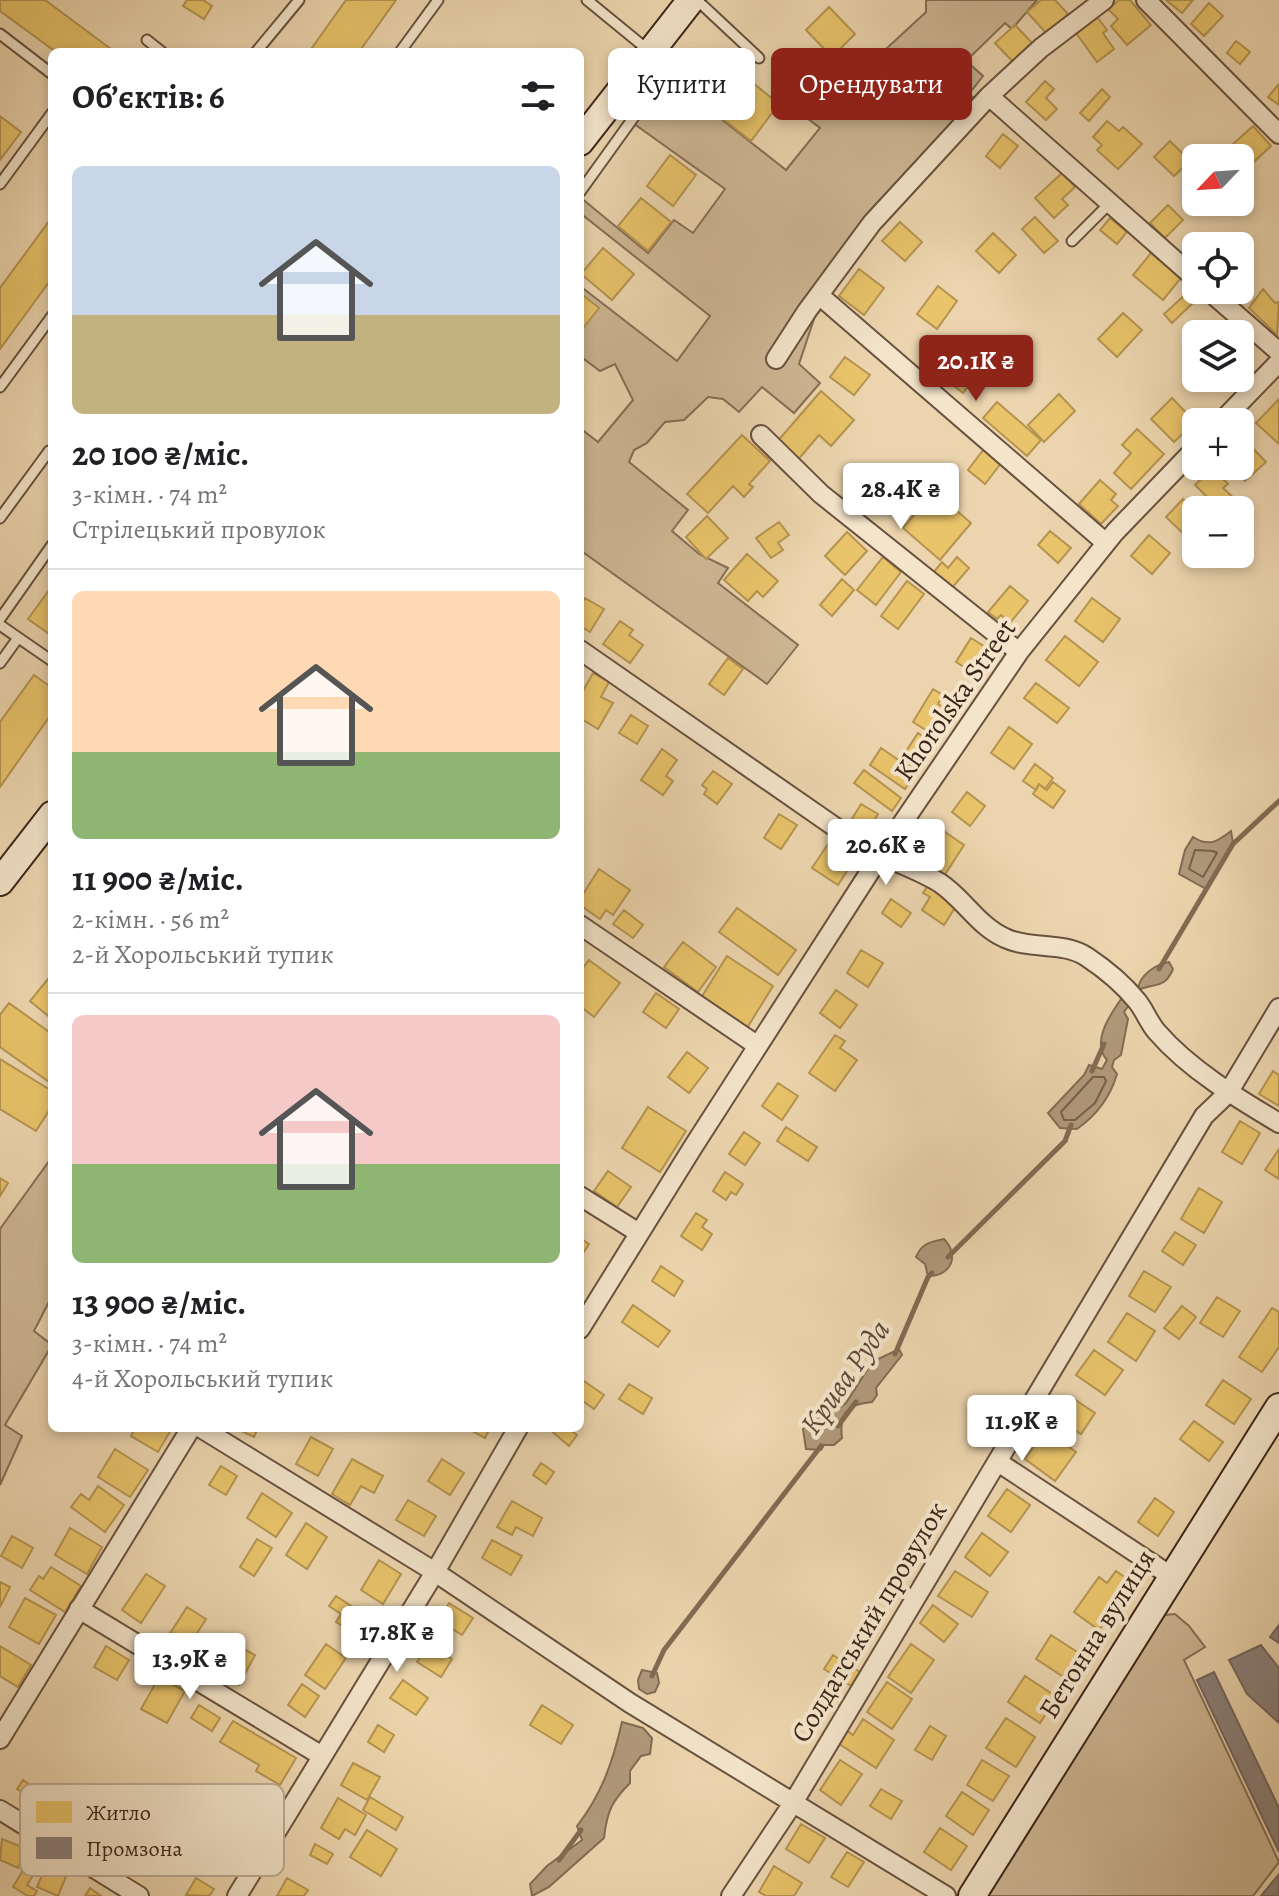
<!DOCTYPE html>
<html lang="uk">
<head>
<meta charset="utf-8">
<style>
  :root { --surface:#fff; --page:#f6f6f6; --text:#202124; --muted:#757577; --line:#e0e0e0; --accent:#8f2418 }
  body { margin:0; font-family:Alegreya,serif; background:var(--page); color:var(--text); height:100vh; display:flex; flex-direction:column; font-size:30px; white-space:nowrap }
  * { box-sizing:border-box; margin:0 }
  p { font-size:26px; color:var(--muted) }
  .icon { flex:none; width:44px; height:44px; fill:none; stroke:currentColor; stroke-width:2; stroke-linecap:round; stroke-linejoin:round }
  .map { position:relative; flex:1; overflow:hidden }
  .side { position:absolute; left:48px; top:48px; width:536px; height:1384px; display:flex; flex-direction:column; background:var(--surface); border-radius:12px; box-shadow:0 4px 12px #0003 }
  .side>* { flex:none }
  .banner { position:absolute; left:608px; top:48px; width:550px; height:72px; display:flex; gap:16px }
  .needle { width:52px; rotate:245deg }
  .tools { position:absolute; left:1182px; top:144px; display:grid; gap:16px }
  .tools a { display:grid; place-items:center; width:72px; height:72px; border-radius:12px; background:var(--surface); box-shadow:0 4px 12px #0003; font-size:40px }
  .price { position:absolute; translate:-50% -68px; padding:0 18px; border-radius:8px; background:#fff; color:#222; font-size:26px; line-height:52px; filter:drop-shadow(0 2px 4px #0008) }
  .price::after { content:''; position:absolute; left:50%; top:48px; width:24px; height:18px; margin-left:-12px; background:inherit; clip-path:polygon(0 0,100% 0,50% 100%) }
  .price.current { background:var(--accent); color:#fff }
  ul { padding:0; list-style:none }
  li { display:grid; align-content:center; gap:16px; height:424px; padding:0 24px }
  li+li { border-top:2px solid var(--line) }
  li span { display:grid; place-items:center; height:248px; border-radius:12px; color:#555 }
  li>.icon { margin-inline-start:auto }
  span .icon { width:144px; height:144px; fill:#fffc; stroke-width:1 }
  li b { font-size:34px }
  h2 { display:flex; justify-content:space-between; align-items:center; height:96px; padding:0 24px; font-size:34px }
  .tag { padding:0 28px; border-radius:12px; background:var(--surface); box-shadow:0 4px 12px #0003; font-size:28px; line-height:72px }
  .tag.current { background:var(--accent); color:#fff }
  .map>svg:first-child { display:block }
</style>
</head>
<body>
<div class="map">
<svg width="1279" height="1896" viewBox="0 0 1279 1896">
  <rect width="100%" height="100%" fill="#ecd5ae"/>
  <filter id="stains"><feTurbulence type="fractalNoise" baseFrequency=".0025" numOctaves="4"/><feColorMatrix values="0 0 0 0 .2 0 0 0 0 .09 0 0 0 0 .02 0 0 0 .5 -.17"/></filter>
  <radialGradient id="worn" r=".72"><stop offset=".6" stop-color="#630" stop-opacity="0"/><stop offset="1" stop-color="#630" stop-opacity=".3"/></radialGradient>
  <path fill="#ceb794" stroke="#856e56" stroke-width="2" d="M926,0h111l-25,29 -7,-6 -39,38 17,15 -14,18 20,16 -120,127 -43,54 6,6 -17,19 -16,48 21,19 -26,30 -32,-26 -23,25 -16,-13 -15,-2 -24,23 -19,2 -18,21 -13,7 -5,12 59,48 -16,21 27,23 29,14 -10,15 80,62 -31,39 -187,-134v-122l18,14 35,-42 -18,-36 -15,7 -20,-15v-70l97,75 33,-45 -130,-103v-16l68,56 26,-33 19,13 32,-44 -106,-76 35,-47 132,104 34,-42 -26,-20 29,-38 39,35 41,-38 -16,-19 39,-36z
    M52,1157v139l-18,35 18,14 -47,80 17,11 -22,49v-256z
    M1175,1614l14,12 16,21 -21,13 95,202 -26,34h-265l169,-272 8,-9z"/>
  <path fill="#b0997b" stroke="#826b53" stroke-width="2" d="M1231,831l2,12 -27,46 -27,-15 6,-24 8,-13c16,10 24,5 38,-6z
    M1169,962l4,7c-9,21 -18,13 -35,21 1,-15 17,-25 31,-28z
    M1121,999l8,6 -5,7 4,7 -7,36 -7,5 -2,7 5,7c-7,24 -20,41 -40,55l-17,-1 -12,-15 36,-38 5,-10 13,4 5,-9c-16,-18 3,-45 14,-61z
    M944,1239c16,17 7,37 -16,37l-3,-12 -9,-7c6,-14 14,-15 28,-18z
    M899,1349l3,6 -26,33 1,7 -5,7c-25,2 -33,12 -30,36l-8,7h-10l-3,5 -15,-1 -3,-20 11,-11 10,1 22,-16 26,-41z
    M642,1670l15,3 2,10 -4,9 -8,2 -8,-5 -1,-9z
    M622,1722l21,6 9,10 -2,16 -9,2 -11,15v12c-18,18 -23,28 -26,55l-55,49 -17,9 -2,-12 17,-18 35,-26 -5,-14c25,-32 36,-65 45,-104z"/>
  <path fill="#e9c46a" stroke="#b59451" stroke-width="2" d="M0,0h45l70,52h-59l-56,-41z
    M187,0h16l9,6 -8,13 -21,-13z
    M346,0h50l-37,52h-50z
    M1041,0h14l13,14 -21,20 -20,-22z
    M1119,0h11l21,25 -24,20 -16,-19 7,-7 -10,-10z
    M1166,0h27l-11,13z
    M1209,3l14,13 -19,20 -13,-12z
    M829,7l26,27 -23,23 -26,-27z
    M1097,17l10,13 -4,3 11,16 -17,13 -21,-29z
    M1015,25l20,21 -20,18 -20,-21z
    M1236,41l14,11 -10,12 -13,-11z
    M840,54l21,21 -14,14 -21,-20z
    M1045,81l9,8 -8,9 11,11 -11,11 -20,-18z
    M753,83l26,21 -28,37 -27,-21z
    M1278,85l1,1v19l-11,-8z
    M1102,89l8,8 -21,24 -9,-8z
    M0,116l21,16 -21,28z
    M1107,121l12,10 4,-4 19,17 -24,25 -21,-19 5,-5 -9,-8z
    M1253,126l18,20 -27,25 -4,-4 1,-10 -10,-11z
    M1003,134l15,12 -18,22 -14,-12z
    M1170,141l20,20 -16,15 -20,-19z
    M670,155l26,20 -23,31 -26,-20z
    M1062,173l13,14 -13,12 6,6 -14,13 -19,-20z
    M641,198l30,24 -23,29 -30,-25z
    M1168,205l15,15 -18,18 -15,-15z
    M52,217v61l-52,71v-61z
    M1035,217l23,24 -14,12 -22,-24z
    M1110,218l17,14 -10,12 -17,-14z
    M900,222l22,20 -17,19 -23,-20z
    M993,233l23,22 -17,18 -23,-22z
    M1205,233l14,13h-23v17l-10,-10z
    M603,248l31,26 -22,26 -31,-26z
    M1151,253l30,25 -18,22 -30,-25z
    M859,269l25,19 -20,27 -25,-19z
    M938,286l19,15 -20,28 -20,-15z
    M1263,289l12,14 4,-1 -2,33 -28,-27z
    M1188,292l8,8 -24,23 -8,-9z
    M580,293l19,15 -19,24z
    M1123,313l19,17 -25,27 -19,-18z
    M1240,339l11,11 -11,12z
    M964,352l19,14 -20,27 -19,-15z
    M845,357l25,18 -16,20 -24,-18z
    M821,391l33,29 -23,26 -12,-11 -22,26 -21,-18z
    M1059,394l16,17 -31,31 -16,-17z
    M1172,398l23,24 -21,20 -23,-23z
    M1279,399v45l-23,-21z
    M997,402l44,38 -14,16 -44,-38z
    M1137,429l27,25 -33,35 -17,-16 17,-20 -9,-8z
    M742,435l28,26 -21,23 4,3 -9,10 -11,-11 -25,27 -21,-19z
    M1244,439l22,23 -21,19 -14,-15h9v-23z
    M987,445l18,13 -20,26 -17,-14z
    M866,468l15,12 -18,21 -15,-13z
    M1212,468l16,16 -5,4 14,13 -9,9h-8l-25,-25z
    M904,475l20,18 -22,24 -20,-18z
    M1100,480l16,14 -5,6 7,6 -17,18 -22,-20z
    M934,491l37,32 -31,37 -37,-32z
    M1183,499l13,13v17l-8,9 -22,-21z
    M707,516l21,22 -22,21 -20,-22z
    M779,522l10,13 -11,8 5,7 -12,8 -15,-20z
    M1050,531l21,17 -13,15 -20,-18z
    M847,532l20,19 -22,24 -20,-19z
    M1149,535l21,18 -18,21 -21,-18z
    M747,554l31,27 -15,16 -6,-6 -9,10 -24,-21z
    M883,557l18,15 -25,33 -19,-15z
    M957,557l12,11 -18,21 -18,-16 9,-11 6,6z
    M842,579l12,11 -22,26 -12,-11z
    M907,581l17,13 -26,35 -17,-13z
    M52,586v50l-24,-17z
    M1010,586l18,15 -18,22 -9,-8 -4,4 -9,-7z
    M585,598l19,11 -14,23 -10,-6v-20z
    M1092,598l28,21 -17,23 -28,-21z
    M620,621l13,9 -4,5 14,10 -13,18 -27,-19z
    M1065,636l33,26 -19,24 -33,-26z
    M971,638l19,12 -15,24 -19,-12z
    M728,658l15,11 -19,26 -15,-11z
    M593,673l16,9 -8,15 12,6 -15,26 -18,-11v-22z
    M34,675l18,13v25l-52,74v-65z
    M1036,683l33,25 -12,15 -33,-25z
    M933,689l10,6 -5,9 14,9 -15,24 -24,-15z
    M631,715l17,11 -11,18 -18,-11z
    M1009,727l23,17 -18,25 -23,-16z
    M918,733l17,11 -17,26 -17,-11z
    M881,748l35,24 -11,17 -35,-24z
    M662,749l15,11 -11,16 7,5 -10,14 -22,-15z
    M1035,764l18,14 -8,11 -6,-5 -3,6 -13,-9z
    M864,770l37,28 -9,13 -38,-28z
    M713,771l19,13 -15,20 -13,-10 3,-5 -5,-4z
    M1053,782l12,9 -12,17 -20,-14 6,-10 8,6z
    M967,792l18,14 -15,20 -18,-14z
    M861,804l17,10 -11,18 -17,-10z
    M779,814l18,11 -16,24 -17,-11z
    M939,828l25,17 -20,31 -26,-17z
    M828,844l26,16 -16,25 -26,-17z
    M599,869l31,21 -17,25 -7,-5 -6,9 -20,-14v-6z
    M929,884l29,19 -14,22 -22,-15 8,-13 -7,-4z
    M891,899l20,14 -10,14 -19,-14z
    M737,908l59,42 -18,25 -59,-43z
    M624,910l19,15 -10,13 -20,-14z
    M683,942l33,25 -18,25 -34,-25z
    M861,950l22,13 -15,24 -21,-14z
    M727,956l46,30 -26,42 -46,-30z
    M589,960l31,23 -26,34 -14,-11v-34z
    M48,979l4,3v37l-22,-18z
    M836,990l21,15 -17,23 -20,-15z
    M656,993l23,16 -13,19 -23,-16z
    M9,1003l43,31v50l-52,-37v-32z
    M835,1035l10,6 -5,7 17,12 -22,31 -26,-18z
    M687,1052l21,16 -19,25 -21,-16z
    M0,1059l52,32v15l-16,25 -36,-22z
    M1273,1071l6,4v31l-20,-12z
    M778,1083l20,13 -16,24 -20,-14z
    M648,1107l38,24 -26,41 -38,-24z
    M1240,1121l20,12 -18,31 -20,-12z
    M786,1127l31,20 -9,14 -31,-20z
    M744,1132l16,11 -15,22 -16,-11z
    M1279,1149v30l-14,-9z
    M608,1171l23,16 -14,20 -23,-16z
    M725,1172l18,12 -7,11 -5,-3 -5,8 -13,-9z
    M0,1178l8,5 -8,13z
    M1199,1188l23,14 -18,31 -23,-14z
    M696,1213l11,7 -5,7 10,7 -10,16 -21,-14z
    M1175,1232l21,13 -13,20 -21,-14z
    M580,1238l9,6 -9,14z
    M661,1266l22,15 -9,15 -22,-15z
    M1144,1271l27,16 -16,25 -26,-16z
    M1217,1297l23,14 -17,26 -23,-14z
    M633,1305l37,26 -12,16 -36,-25z
    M1182,1306l14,11 -17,22 -15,-11z
    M1272,1308l7,4v35l-17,25 -23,-15z
    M1127,1313l28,18 -19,30 -28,-19z
    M1094,1350l29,20 -18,25 -29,-20z
    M1223,1380l28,19 -17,25 -28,-19z
    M584,1381l20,14 -10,14 -14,-10v-12z
    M629,1384l23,14 -9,16 -24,-15z
    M1074,1399l21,14 -14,21 -21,-14z
    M1194,1421l29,21 -14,19 -29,-22z
    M135,1428h37l-14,24 -27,-16z
    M235,1428h23l-4,9z
    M467,1428h23l-5,10z
    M548,1428h20l9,7 -8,11z
    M1045,1430l31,22 -21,29 -30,-22z
    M311,1437l22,12 -15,27 -22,-12z
    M115,1449l33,21 -18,27 -32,-20z
    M352,1459l31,17 -9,17 -13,-7 -11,19 -18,-11z
    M442,1459l22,14 -14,22 -22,-14z
    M541,1463l13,9 -8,12 -13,-9z
    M221,1466l16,10 -11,19 -17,-10z
    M98,1486l26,19 -19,27 -34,-25 10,-13 8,6z
    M1007,1489l23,16 -19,27 -23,-16z
    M262,1493l30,20 -16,24 -29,-19z
    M1155,1498l19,14 -16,24 -20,-14z
    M408,1500l28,16 -12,20 -28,-16z
    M512,1501l30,17 -9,18 -17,-9 -4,8 -15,-8z
    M306,1523l21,14 -20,32 -21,-14z
    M70,1528l32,19 -15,27 -32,-19z
    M982,1533l26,19 -18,24 -25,-19z
    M12,1536l21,12 -11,20 -21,-12z
    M257,1539l15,9 -18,28 -14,-9z
    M492,1540l30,16 -11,19 -29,-17z
    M379,1560l22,14 -18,30 -22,-14z
    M51,1567l30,19 -16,26 -35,-22 9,-14 4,3z
    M955,1571l33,21 -16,25 -34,-21z
    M1116,1571l17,12 -34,47 -25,-18 25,-35 8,6z
    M146,1574l19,12 -24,37 -19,-13z
    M0,1582l10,5 -10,20z
    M336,1596l37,24 -12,18 -25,-16 5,-8 -12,-8z
    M25,1598l31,17 -17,29 -30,-17z
    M449,1603l24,15 -11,17 -24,-15z
    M933,1605l25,19 -14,18 -24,-19z
    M187,1607l19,12 -25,39 -19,-12z
    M1051,1635l40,26 -15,24 -40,-26z
    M231,1642l24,13 -16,30 -24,-13z
    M326,1644l20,14 -21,31 -20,-14z
    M429,1644l23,15 -11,18 -24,-15z
    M911,1644l23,16 -23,33 -23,-16z
    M0,1646l31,19 -13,22 -18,-11z
    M106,1646l23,14 -12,20 -23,-13z
    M833,1655l27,17 -9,14 -27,-17z
    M1025,1676l32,21 -17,26 -32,-21z
    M159,1677l26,14 -18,32 -26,-14z
    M403,1680l25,18 -12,17 -26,-17z
    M887,1682l25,17 -20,30 -25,-17z
    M302,1684l17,12 -14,21 -17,-12z
    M199,1705l21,13 -8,13 -21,-13z
    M542,1705l31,20 -12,19 -31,-19z
    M1006,1718l29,19 -19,30 -30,-19z
    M863,1719l31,21 -18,28 -43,-28 9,-13 11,8z
    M233,1721l63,37 -16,27 -24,-14 3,-6 -39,-23z
    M378,1725l16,10 -10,17 -16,-10z
    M930,1726l16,10 -14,24 -17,-10z
    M840,1760l22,14 -21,31 -21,-15z
    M982,1760l27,16 -16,25 -26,-16z
    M353,1763l27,14 -13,23 -26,-15z
    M23,1780l20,14 -6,9 -20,-14z
    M881,1789l21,12 -11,18 -21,-13z
    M962,1792l27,18 -16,25 -27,-19z
    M370,1797l33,20 -7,13 -33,-20z
    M338,1798l28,17 -11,20 -10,-6 -6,10 -18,-11z
    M801,1824l24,14 -16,25 -23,-14z
    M940,1828l27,18 -16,24 -27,-18z
    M367,1830l30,19 -16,27 -31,-19z
    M2,1839l25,10 -9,19 -18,-8z
    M315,1844l18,10 -6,10 -17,-9z
    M847,1852l17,10 -16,25 -17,-10z
    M28,1862l12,7 -3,6 -3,-1 -7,11 10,6 -3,5h-6l-15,-9z
    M46,1866l21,8 -9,22 -21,-9z
    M774,1866l28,17 -8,13h-28l-7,-4z
    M196,1878l18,11 -5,7 -23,-1z
    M287,1878l21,12 -4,6h-27z
    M90,1888l11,8h-16z"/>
  <path fill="#8a817c" stroke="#73655e" stroke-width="2" d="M1279,1625v18l-9,-6z
    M1261,1645l18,23v55l-32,-29 -18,-34z
    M1214,1672l65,136v44l-82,-172z
    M1279,1874v22h-18z"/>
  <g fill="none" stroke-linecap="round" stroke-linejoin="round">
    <path stroke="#765f4a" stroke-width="2" d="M1195,850l18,1 4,2 -14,24 -14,-8z
      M1093,1077h11l2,4 -11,22 -20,17h-11l-3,-8z"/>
    <path stroke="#826b53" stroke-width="5" d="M1159,969l74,-125 46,-43
      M1092,1071l12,-27
      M948,1257l117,-116 6,-16
      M895,1354l33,-77 4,-4
      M838,1426l18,-24
      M652,1676l12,-26 157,-204
      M559,1860l22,-30"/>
    <g stroke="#68513e" stroke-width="13">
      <path id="lane" d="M587,0l61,50
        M697,0l62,58
        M0,34l52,40
        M147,40l15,12
        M256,52l43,-52
        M400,52l38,-52
        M0,184l52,-71
        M580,192l69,-96 -5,-26
        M1072,241l38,-38
        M0,387l52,-71
        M0,518l49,-67
        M0,619l52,-74
        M0,625l52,36
        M0,663l18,-25"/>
    </g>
    <g stroke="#68513e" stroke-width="22">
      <path id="street" d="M1146,0l133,134
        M989,96l207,183
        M1208,290l71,62
        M819,295l287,248
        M776,359l31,-48 65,-88 117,-127 52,-48 63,-48
        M1221,422l58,-60
        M761,435l60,59 198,158
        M580,650l278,193c26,16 56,24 82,40 24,16 38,43 65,55 25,12 58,3 82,19 18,12 37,28 50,44 8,10 12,22 20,31 32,37 80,66 122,91
        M580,925l178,121
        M580,1196l59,37
        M580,1329l113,-182 187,-291 139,-204 96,-120 81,-84
        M201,1428l234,144 195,131 316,193
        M998,1462l173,114
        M79,1609l243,147
        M0,1739l191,-311
        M0,1810l139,86
        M237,1896l198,-324 83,-144
        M731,1896l62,-93 411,-687 24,-23 51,-85"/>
    </g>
    <g stroke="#3c2518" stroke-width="30">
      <path id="secondary" d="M580,142l111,-142
        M0,882l52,-67
        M972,1896l307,-489"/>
    </g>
    <use href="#lane" stroke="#f3e4ca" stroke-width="9"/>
    <use href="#street" stroke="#f3e4ca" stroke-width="18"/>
    <use href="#secondary" stroke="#f3e4ca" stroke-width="26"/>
  </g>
  <g text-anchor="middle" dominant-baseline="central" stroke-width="8" stroke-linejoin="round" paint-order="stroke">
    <g font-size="28" fill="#3c2518" stroke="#f3e4ca">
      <text transform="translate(955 700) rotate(-55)">Khorolska Street</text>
      <text transform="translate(869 1622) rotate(-59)">Солдатський провулок</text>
      <text transform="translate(1097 1634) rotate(-58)">Бетонна вулиця</text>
    </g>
    <g font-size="30" font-style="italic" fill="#5f4836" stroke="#f3e4ca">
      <text transform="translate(845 1377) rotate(-55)">Крива Руда</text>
    </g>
  </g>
  <rect x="20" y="1784" width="264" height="92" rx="12" fill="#f3e4ca" stroke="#bcab95" stroke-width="2"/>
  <rect x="36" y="1801" width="36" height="22" fill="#e9c46a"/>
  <rect x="36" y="1837" width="36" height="22" fill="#8a817c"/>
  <g font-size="22" fill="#3c2518">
    <text x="86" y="1820">Житло</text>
    <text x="86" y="1856">Промзона</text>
  </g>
  <rect width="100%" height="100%" filter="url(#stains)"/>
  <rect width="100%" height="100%" fill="url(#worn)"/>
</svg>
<div class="tools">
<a><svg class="needle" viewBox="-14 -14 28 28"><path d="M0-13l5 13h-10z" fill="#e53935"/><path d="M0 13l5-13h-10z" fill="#757577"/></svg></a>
<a><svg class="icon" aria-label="locate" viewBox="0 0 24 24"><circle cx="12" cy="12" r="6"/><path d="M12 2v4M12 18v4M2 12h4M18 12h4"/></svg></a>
<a><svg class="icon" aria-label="layers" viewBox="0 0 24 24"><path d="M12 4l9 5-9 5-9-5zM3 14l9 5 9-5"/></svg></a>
<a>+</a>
<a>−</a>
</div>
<b class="price current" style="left:976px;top:403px">20.1K ₴</b>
<b class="price" style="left:901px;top:531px">28.4K ₴</b>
<b class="price" style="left:886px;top:887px">20.6K ₴</b>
<b class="price" style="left:1022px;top:1463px">11.9K ₴</b>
<b class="price" style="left:397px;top:1674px">17.8K ₴</b>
<b class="price" style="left:190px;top:1701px">13.9K ₴</b>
<div class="banner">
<a class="tag">Купити</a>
<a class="tag current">Орендувати</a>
</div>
<section class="side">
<h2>Об’єктів: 6<svg class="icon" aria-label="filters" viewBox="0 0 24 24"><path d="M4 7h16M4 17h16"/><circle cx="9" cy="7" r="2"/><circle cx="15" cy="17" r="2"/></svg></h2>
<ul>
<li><span style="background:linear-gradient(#c9d6e8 60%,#c2b280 0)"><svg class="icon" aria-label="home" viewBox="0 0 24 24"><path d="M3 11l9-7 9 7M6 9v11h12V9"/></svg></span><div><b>20 100 ₴/міс.</b><p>3-кімн. · 74 m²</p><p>Стрілецький провулок</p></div></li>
<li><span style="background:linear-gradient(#ffd9b3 65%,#8fb573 0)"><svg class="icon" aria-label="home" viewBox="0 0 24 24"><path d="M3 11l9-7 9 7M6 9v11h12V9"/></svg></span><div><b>11 900 ₴/міс.</b><p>2-кімн. · 56 m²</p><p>2-й Хорольський тупик</p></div></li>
<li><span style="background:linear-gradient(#f6c9c9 60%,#8fb573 0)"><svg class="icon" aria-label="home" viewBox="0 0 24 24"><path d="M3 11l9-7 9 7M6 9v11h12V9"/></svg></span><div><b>13 900 ₴/міс.</b><p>3-кімн. · 74 m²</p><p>4-й Хорольський тупик</p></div></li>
</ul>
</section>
</div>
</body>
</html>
